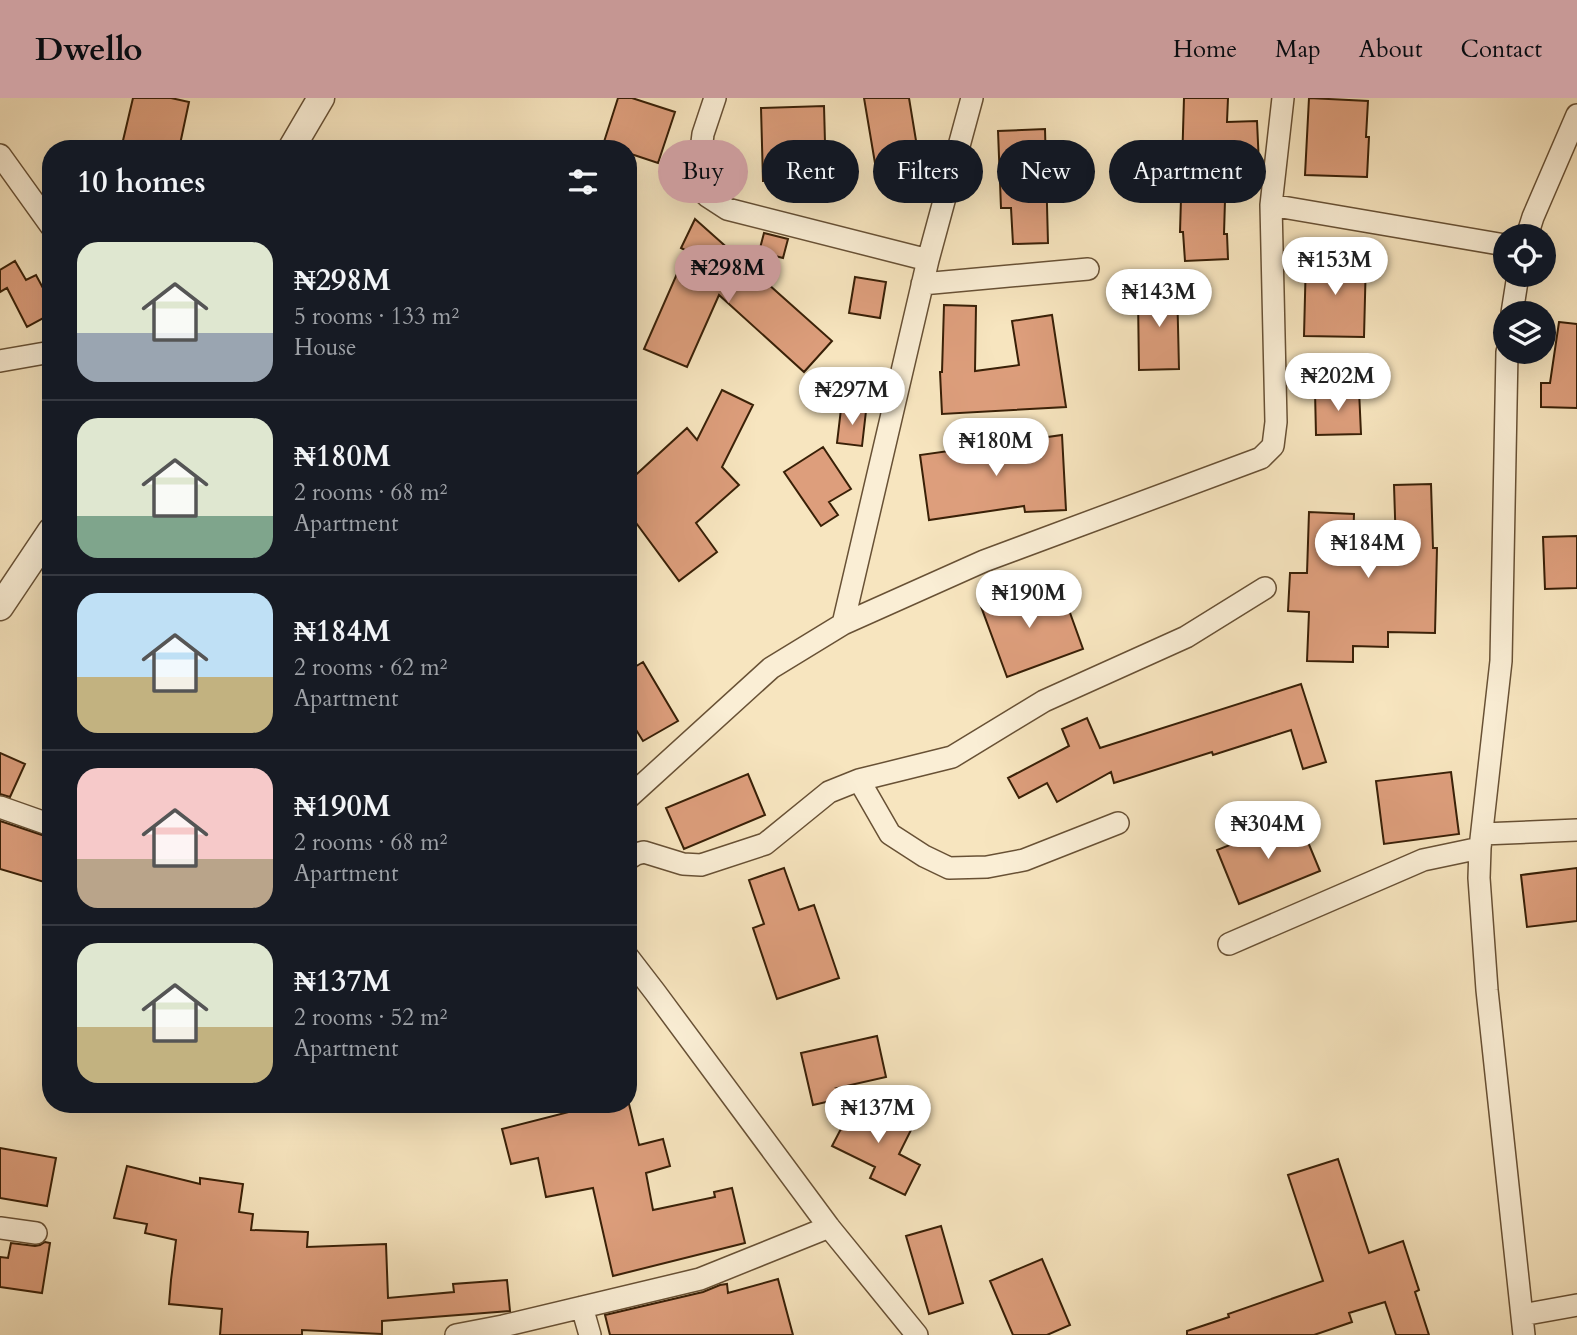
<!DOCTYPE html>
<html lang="en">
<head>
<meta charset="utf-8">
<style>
  :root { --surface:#171b24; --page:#20242c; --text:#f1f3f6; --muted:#9ea1a6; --line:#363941; --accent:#c59692 }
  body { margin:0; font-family:Cardo,serif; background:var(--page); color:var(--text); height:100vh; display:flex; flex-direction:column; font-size:26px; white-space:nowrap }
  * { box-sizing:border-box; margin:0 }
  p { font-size:23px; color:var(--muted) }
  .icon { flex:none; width:38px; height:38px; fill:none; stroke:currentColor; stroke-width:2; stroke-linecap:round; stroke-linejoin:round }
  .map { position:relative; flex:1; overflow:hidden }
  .sheet { position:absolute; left:42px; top:42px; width:595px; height:973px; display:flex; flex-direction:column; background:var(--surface); border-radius:28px; box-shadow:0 7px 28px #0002 }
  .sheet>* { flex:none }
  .top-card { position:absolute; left:658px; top:42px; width:665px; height:63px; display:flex; gap:14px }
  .buttons { position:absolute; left:1493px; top:126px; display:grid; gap:14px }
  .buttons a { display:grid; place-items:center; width:63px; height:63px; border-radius:50%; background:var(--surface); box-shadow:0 7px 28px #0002; font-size:35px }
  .price { position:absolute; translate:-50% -60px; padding:0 16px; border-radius:24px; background:#fff; color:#222; font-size:23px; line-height:46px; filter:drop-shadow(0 2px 4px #0008) }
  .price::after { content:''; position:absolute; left:50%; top:42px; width:21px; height:16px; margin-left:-10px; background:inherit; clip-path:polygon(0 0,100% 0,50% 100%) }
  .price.selected { background:var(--accent); color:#111 }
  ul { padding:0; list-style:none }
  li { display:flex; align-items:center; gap:21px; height:175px; padding:0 35px }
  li+li { border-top:2px solid var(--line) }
  li span { display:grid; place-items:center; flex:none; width:196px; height:140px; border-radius:21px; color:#555 }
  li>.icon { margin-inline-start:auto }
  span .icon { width:84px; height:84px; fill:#fffc; stroke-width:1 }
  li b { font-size:30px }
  h2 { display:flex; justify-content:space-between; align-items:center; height:84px; padding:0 35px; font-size:30px }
  .tag { padding:0 24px; border-radius:32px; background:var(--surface); box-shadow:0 7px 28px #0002; font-size:24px; line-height:63px }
  .tag.selected { background:var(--accent); color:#111 }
  header { display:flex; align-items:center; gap:42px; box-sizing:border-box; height:98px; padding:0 35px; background:var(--accent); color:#111 }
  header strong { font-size:33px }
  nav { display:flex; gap:38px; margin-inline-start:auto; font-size:24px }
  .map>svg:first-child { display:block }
</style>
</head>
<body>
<header>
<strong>Dwello</strong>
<nav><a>Home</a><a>Map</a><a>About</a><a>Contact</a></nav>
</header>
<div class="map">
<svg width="1577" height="1237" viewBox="0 0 1577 1237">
  <rect width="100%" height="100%" fill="#f7e5bf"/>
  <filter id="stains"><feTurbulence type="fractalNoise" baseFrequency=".00286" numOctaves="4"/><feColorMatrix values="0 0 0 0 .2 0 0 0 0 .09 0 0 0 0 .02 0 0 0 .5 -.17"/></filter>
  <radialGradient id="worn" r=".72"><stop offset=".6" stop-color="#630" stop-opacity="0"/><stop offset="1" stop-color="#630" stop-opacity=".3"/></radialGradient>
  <path fill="#dd9e7c" stroke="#392007" stroke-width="2" d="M133,0h38l18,4 -10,47h-58z
    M618,0h14l43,14 -17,51 -30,-10v-4h-13l-12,-4z
    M864,0h45l13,79 -33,5 -3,-15 -10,2z
    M1184,0h44l-1,24 30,-1 2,44 -33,1 -2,68h3l1,25 -43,2 -2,-29h-3z
    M1309,0l59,3 -2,36h3l-2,40 -62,-2z
    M824,8l2,73 -63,2 -2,-73z
    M1045,31l3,114 -35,1 -2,-36h-10l-3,-77z
    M695,121l137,122 -28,31 -85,-77 -32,72 -43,-18 43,-98 -6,-3z
    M764,135l24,6 -5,19 -24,-6z
    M1306,159l60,1 -2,79 -60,-1z
    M15,163l11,19 10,-5 15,28v11l-24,13 -20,-39 -7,4v-22z
    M855,179l31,5 -6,36 -31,-5z
    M1177,186l2,85 -40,1 -1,-71h12v-14z
    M944,207l32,1 -1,65 44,-6 -7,-44 40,-6 14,92 -124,7 -2,-42h2z
    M1559,224l18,2v84l-36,-1v-24h9z
    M722,292l31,15 -31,62 17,18 -43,38 21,29 -38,29 -51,-69v-30l59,-54 10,12z
    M1359,292l2,44 -45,1 -1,-44z
    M841,311l25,2 -4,35 -25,-3z
    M1062,337l4,75 -41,2 -1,-6 -95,14 -9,-65z
    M823,349l28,42 -22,13 9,13 -17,11 -37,-54z
    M1431,386l2,64h4l-2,85 -47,-1v15l-35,-1v16l-46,-1 2,-49 -21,-1 2,-38h17l2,-61 45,2 -1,31 43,2 -2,-62z
    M1577,438v52l-32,1 -2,-52z
    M1026,485l10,26 29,-10 18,50 -76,28 -28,-76z
    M643,564l35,59 -35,20 -15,-24v-46z
    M1301,586l25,78 -23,7 -12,-39 -78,25 -1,-3 -98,31 -3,-11 -54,30 -10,-19 -28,15 -11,-20 61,-32 -7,-17 25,-11 13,30z
    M0,655l25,11 -15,33 -10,-3z
    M1451,674l8,62 -75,10 -8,-63z
    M748,676l17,41 -81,34 -18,-41z
    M1298,720l22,53 -81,33 -22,-54z
    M0,723l51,17v46l-51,-15z
    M784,770l15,42 15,-5 25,73 -62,21 -24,-71 11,-4 -15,-44z
    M1577,770v53l-50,6 -6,-52z
    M877,938l9,41 -49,11 16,8 -40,9 -12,-52z
    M857,1000l56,28 -14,28 21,11 -15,30 -35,-17 5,-11 -43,-21z
    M600,1006h29l10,41 24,-6 7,27 -24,7 7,37 62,-13 -1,-5 18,-4 13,55 -132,33 -20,-88 -47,9 -8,-39 -27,6 -9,-35z
    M0,1050l56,10 -9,48 -47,-8z
    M1338,1061l31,94 34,-12 16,49 -4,2 14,43h-33l-11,-33 -36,11 3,9 -38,13h-127v-4l42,-14 -1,-3 95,-33 -35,-106z
    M127,1068l73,18v-6l43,6 -4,28 14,2 -2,16 57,2 -1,15 79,-3 2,54 66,-6 -1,-8 54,-4 3,31 -128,10v13l-80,-4v5h-82l2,-26 -53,-5 2,-24 5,-40 -31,-7 2,-9 -33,-6z
    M941,1128l22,77 -34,11 -23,-78z
    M45,1144l5,1 -8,50 -42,-6v-30l8,1 3,-15 24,3 5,-1z
    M1042,1161l28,66 -23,10h-34l-23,-54z
    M778,1181l15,56h-183l-5,-20 98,-23 17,-7 7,-1 1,9z"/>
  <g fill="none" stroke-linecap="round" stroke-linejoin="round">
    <g stroke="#685135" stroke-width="24">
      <path id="minor" d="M715,0l-12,36 -4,33 8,29 20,13 201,51
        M0,57l51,71
        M1271,107l234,40
        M1527,138l6,-19 44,-102
        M922,186l166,-15
        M1512,215l6,-38
        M1507,254l-6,309 -21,187 -1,30 8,112 37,345
        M0,263l51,-9
        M843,526l85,-364 44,-162
        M859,682l31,54 34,22 25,12 38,-1 37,-7 94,-37
        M628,700l143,-130 72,-44 141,-63 277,-103 12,-12 3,-24 -5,-217 12,-107
        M0,709l51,18
        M1482,736l95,-4
        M628,761l8,-5 8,-2 39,12 18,1 64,-21 64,-52 30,-12 93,-23 92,-56 142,-64 79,-49
        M1229,846l194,-84 57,-12
        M628,859l27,35 174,235 88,108
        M0,1130l36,5
        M582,1209l8,28
        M1522,1217l55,-10
        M456,1237l47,-9 197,-47 129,-52"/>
    </g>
    <g stroke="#685135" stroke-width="29">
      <path id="tertiary" d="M291,51l30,-51
        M0,509l51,-76"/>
    </g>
    <use href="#minor" stroke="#faeed5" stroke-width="21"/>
    <use href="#tertiary" stroke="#faeed5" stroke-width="26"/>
  </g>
  <rect width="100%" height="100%" filter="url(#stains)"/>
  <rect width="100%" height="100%" fill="url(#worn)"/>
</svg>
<div class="buttons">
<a><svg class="icon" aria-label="locate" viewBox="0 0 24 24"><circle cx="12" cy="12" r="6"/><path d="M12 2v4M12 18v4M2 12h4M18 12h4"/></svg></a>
<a><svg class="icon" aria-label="layers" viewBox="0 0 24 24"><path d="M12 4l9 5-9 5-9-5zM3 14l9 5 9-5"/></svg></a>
</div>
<b class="price" style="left:1335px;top:199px">₦153M</b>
<b class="price selected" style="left:728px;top:207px">₦298M</b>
<b class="price" style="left:1159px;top:231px">₦143M</b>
<b class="price" style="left:1338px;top:315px">₦202M</b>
<b class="price" style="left:852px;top:329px">₦297M</b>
<b class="price" style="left:996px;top:380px">₦180M</b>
<b class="price" style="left:1368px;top:482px">₦184M</b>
<b class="price" style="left:1029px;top:532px">₦190M</b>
<b class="price" style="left:1268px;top:763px">₦304M</b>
<b class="price" style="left:878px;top:1047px">₦137M</b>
<div class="top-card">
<a class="tag selected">Buy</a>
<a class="tag">Rent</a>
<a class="tag">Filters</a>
<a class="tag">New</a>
<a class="tag">Apartment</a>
</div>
<section class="sheet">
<h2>10 homes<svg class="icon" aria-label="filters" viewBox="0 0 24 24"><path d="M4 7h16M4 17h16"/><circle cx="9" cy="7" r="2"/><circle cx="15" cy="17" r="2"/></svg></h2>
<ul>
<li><span style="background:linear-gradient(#dfe7d0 65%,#9aa5b1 0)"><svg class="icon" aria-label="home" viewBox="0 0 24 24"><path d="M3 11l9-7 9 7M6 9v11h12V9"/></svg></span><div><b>₦298M</b><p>5 rooms · 133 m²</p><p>House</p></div></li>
<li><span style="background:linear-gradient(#dfe7d0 70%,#7fa58c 0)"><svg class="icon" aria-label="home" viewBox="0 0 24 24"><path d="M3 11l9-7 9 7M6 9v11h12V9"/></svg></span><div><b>₦180M</b><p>2 rooms · 68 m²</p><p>Apartment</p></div></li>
<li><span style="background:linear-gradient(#bfe0f5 60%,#c2b280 0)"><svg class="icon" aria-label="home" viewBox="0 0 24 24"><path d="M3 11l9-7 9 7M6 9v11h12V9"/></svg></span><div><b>₦184M</b><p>2 rooms · 62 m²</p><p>Apartment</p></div></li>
<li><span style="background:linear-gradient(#f6c9c9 65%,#b9a48a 0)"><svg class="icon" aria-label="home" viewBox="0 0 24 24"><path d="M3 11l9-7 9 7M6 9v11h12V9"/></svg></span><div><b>₦190M</b><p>2 rooms · 68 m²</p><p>Apartment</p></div></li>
<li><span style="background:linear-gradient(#dfe7d0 60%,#c2b280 0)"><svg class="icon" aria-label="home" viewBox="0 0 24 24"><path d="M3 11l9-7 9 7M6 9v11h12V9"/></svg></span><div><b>₦137M</b><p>2 rooms · 52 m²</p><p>Apartment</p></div></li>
</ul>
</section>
</div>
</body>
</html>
